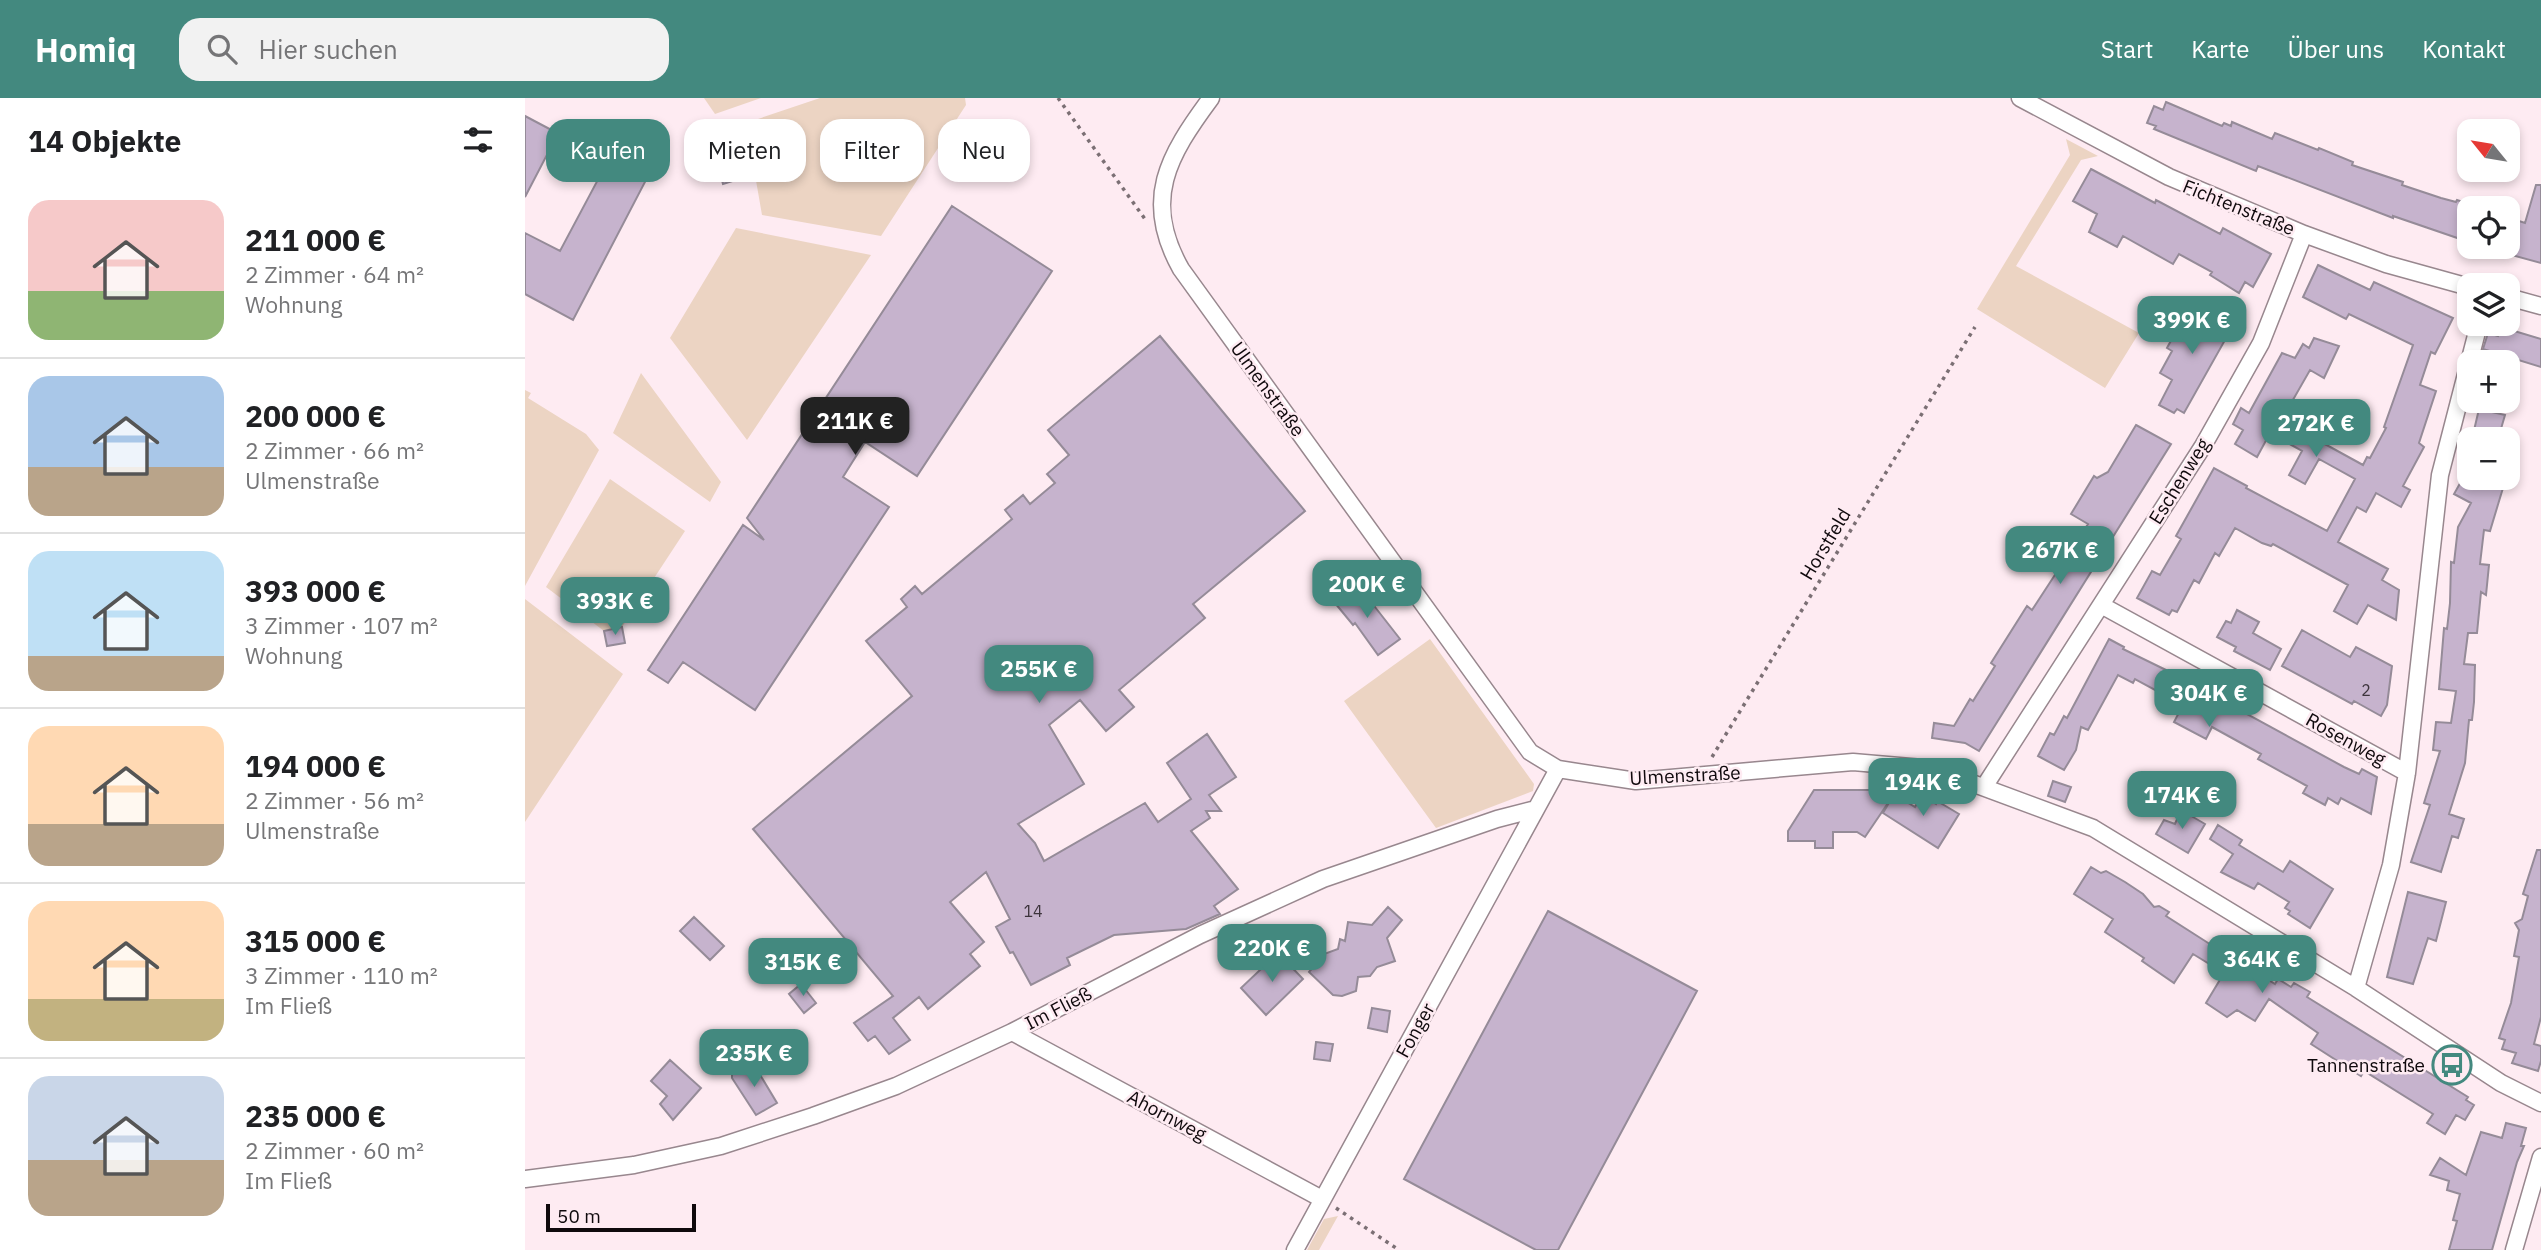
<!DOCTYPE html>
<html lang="de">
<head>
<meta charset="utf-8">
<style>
  :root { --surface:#fff; --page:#f2f2f2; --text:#202124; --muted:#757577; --line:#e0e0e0; --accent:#43897f }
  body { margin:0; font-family:"IBM Plex Sans",sans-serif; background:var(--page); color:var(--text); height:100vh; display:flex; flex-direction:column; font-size:26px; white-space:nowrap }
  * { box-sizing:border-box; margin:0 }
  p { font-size:23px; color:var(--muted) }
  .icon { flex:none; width:38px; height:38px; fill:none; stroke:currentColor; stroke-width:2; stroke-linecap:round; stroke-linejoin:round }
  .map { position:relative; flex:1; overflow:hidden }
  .details { display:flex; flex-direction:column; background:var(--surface); width:525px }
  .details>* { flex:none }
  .banner { position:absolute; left:21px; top:21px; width:665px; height:63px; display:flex; gap:14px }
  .needle { width:46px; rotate:300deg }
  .controls { position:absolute; left:1932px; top:21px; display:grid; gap:14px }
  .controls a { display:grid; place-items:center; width:63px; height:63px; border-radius:14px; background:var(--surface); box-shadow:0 4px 10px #0003; font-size:35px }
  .scale { position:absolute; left:21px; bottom:18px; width:150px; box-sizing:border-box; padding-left:7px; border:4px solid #0f090c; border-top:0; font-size:19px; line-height:24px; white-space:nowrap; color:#0f090c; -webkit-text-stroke:5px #feebf2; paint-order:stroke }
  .price { position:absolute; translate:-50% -60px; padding:0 16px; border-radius:14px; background:var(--accent); color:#fff; font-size:23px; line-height:46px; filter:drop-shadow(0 2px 4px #0008) }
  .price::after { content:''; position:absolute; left:50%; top:42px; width:21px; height:16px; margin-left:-10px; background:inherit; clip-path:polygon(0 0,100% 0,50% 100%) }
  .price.on { background:#222; color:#fff }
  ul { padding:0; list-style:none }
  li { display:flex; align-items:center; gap:21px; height:175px; padding:0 28px }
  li+li { border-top:2px solid var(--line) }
  li span { display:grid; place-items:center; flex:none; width:196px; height:140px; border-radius:21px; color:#555 }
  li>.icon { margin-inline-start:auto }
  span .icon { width:84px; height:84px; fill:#fffc; stroke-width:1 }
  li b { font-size:30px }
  h2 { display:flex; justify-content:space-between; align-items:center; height:84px; padding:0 28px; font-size:30px }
  .chip { padding:0 24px; border-radius:21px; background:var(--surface); box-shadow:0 4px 10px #0003; font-size:24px; line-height:63px }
  .chip.on { background:var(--accent); color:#fff }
  header { display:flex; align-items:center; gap:42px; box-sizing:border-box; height:98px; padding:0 35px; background:var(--accent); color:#fff }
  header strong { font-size:33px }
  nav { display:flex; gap:38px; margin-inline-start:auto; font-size:24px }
  .search { width:490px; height:63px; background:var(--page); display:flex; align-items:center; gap:18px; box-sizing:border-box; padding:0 24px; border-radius:21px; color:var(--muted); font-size:26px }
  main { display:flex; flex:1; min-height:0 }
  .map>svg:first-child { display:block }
</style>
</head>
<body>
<header>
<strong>Homiq</strong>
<div class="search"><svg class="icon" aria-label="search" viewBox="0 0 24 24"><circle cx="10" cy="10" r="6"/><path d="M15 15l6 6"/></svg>Hier suchen</div>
<nav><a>Start</a><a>Karte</a><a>Über uns</a><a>Kontakt</a></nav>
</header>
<main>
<section class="details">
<h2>14 Objekte<svg class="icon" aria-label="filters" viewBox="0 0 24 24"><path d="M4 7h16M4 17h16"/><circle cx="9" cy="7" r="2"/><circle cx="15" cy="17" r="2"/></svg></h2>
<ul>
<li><span style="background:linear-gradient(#f6c9c9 65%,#8fb573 0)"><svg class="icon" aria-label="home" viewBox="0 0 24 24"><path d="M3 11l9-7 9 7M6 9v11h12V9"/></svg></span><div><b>211 000 €</b><p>2 Zimmer · 64 m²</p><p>Wohnung</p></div></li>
<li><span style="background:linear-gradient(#a9c7e8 65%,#b9a48a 0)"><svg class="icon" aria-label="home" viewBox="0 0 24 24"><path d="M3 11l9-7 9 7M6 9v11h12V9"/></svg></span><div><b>200 000 €</b><p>2 Zimmer · 66 m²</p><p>Ulmenstraße</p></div></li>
<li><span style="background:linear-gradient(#bfe0f5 75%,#b9a48a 0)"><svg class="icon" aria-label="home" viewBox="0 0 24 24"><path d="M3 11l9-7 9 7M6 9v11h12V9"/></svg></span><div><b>393 000 €</b><p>3 Zimmer · 107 m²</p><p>Wohnung</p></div></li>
<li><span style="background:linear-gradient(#ffd9b3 70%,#b9a48a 0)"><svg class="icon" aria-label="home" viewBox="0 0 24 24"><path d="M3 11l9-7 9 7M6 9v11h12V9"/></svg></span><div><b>194 000 €</b><p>2 Zimmer · 56 m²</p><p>Ulmenstraße</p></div></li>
<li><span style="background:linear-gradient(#ffd9b3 70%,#c2b280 0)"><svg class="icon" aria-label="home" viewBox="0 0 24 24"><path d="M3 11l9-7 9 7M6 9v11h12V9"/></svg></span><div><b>315 000 €</b><p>3 Zimmer · 110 m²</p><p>Im Fließ</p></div></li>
<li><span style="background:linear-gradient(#c9d6e8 60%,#b9a48a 0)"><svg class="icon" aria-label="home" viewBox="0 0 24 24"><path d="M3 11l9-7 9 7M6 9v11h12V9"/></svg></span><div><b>235 000 €</b><p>2 Zimmer · 60 m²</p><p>Im Fließ</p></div></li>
</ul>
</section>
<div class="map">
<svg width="2016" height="1152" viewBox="0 0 2016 1152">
  <rect width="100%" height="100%" fill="#feebf2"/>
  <path fill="#ecd4c3" d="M179,0h57l-46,16z
    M295,0h145l1,7 -85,131 -119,-21 -16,-92z
    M1541,41l32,17 -17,4 -65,106 123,67 -34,55 -128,-79 93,-154z
    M211,130l135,27 -124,185 -77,-102z
    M116,275l80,109 -11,20 -97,-69z
    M0,292l6,3 -3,5 58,36 13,16 -74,136z
    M85,381l75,52 -63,96 -18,4 -58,-44z
    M0,501l98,75 -98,148z
    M905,541l104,145 -1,7 -97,37 -92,-127z
    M813,1118l-19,34h-12l17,-31z"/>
  <path fill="#c6b3cd" stroke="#958b98" stroke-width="2" d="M1641,4l56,24 2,-3 7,3 1,-4 40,17 3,-6 43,17 1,-2 34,14 -1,3 51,17 -1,3 39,13 15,4 1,-2 18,6 -6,2v34l-76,-26v2l-135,-52 -2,5 -102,-42 2,-3 -9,-3 7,-17 9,4z
    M0,18l121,64 -73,140 -48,-26v-61l35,18 41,-77 -50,-27 -26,50z
    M210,58l7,22 -19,6 -6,-22z
    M1566,71l64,34 1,-3 64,34 3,-6 48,26 -18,33 -8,-5 -6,11 -29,-18 2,-3 -33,-18 -6,10 -50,-28 -6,11 -28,-15 8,-18 -24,-13z
    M2011,87h5v78l-33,-9v-28l3,1 2,-8 12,4z
    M427,108l100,65 -135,205 -52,-34 -22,35 46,30 -134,203 -72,-48 -15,21 -20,-13 95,-145 21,15 -17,-22z
    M1793,167l52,25 4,-8 79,36 -18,36 -4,-2 -11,33 16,6 -17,52 5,4 -21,39 7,4 -9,17 -25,-14 -10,19 -9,-5 -19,35 50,27 -6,11 17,10 -3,30 -28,-15 -11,19 -23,-13 14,-26 -75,-41 -2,2 -9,-3 -27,-15 -16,28 -4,-3 -16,30 -5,-3 -17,32 -5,-2 -3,5 -32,-17 15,-27 8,4 21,-36 -5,-3 38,-68 33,18 -1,2 81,43 28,-52 -36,-20 -14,25 -16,-9 13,-24 -32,-18 -13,24 -22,-13 8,-14 -10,-6 8,-16 8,5 33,-60 13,5 8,-14 6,4 5,-10 25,8 -15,32 -14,-8 -24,42 30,17 -4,8 51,28 4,-8 3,1 16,-30 -2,-1 29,-82 -64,-31 -3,5 -43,-22z
    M1675,208l34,18 -50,89 -7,-4 -3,4 -15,-8 13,-25 -12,-7 12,-22 -5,-3 22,-40 8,4z
    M1976,229l40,12v28l-58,-18 5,-16 10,3z
    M635,238l145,175 -112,93 12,14 -86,72 15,17 -28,24 -26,-31 -31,25 35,59 -66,40 17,19 9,18 101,-58 13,19 33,-23 -24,-36 40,-29 29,43 -27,18 12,16h-15l4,7 -19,13 47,58 -24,17 6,8 -34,15 -72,6 -47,23 3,7 -39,20 -18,-33 -3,1 -14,-26 14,-8 -24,-47 -36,30 34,40 -14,12 10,12 -52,43 -9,-12 -26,21 17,22 -21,14 -14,-18 -7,5 -14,-18 39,-27 -140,-167 159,-133 -46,-55 41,-34 -6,-8 14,-13 7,8 90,-75 -7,-9 18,-15 7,9 25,-21 -8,-9 22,-19 -21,-25z
    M1954,311l26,6 -7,24h-26z
    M1611,327l35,19 -192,307 -14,-8 -33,-5 2,-15 20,3 16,-27 3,2 22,-35 -4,-3 36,-57 5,4 32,-49 24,-37 -17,-10 23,-38 3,2 11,-6z
    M1938,380h43l-16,53 -6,-1 -4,34 9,1 -3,30 -5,-3 -4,41h-9l-4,31 11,1 -1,37 -2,18h-3l-4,43 -16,51 15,5 -6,19 -6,-2 -11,36 -30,-10 19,-57 -6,-2 16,-52 -7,-1 3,-28 15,1 5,-32 -17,-2 5,-61 3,1 3,-26 1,-41 3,1 4,-36 13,-24 -17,-9z
    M832,486l43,55 -22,16 -23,-32 -2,2 -18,-22z
    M1712,512l22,12 -6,11 28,16 -11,21 -36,-19 2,-4 -19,-10 9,-16 5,2z
    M97,529l3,16 -18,3 -3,-15z
    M1777,532l48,27 6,-10 36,19 -5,39 -6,11 -27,-15 -2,3 -70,-38z
    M1584,541l15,8 -1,2 45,22 176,96 15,7 3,-5 15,8 -6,37 -30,-16 -3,6 -10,-6 -3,7 -22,-12 4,-7 -49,-27 3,-5 -49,-27 -6,12 -32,-17 9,-17 -48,-26 -2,4 -15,-8 -30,55 -7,-3 -5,23 -12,20 -26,-14 12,-23 4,2 10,-19 3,2z
    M1528,683l18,6 -6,15 -17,-6z
    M1289,692h60l16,10 -25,37 -8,-5h-24v16h-18v-7h-27v-10z
    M1369,696l21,13 7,-12 14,9 1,-3 22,13 -21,34 -55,-35z
    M1656,712l24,14 -17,29 -32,-19 8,-14 11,4z
    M1693,727l24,15 -3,5 44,27 7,-11 43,28 -23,39 -22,-14 2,-3 -5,-3 4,-6 -31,-19 -4,6 -33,-17 12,-18 -23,-15z
    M2012,752h4v167l-7,27 7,2v15l-3,10 -26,-8 4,-10 -14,-4 3,-9 -6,-2 12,-35 8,-46 -5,-1 5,-26 -4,-7 7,-4 6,-23 -5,-2z
    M1566,769l10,6 5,-2 19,11 18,12 11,13 5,-1 10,6 -3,4 50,32 4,-6 21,13 -3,5 37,24 3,-5 13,8 3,-4 16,9 -3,5 161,100 -2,3 8,5 -9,15 -9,-5 -11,19 -18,-11 6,-9 -69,-43 -3,5 -50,-32 7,-11 -49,-34 -14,22 -18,-11 -10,7 -21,-14 18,-30 -31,-19 -19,29 -32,-22 2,-3 -39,-26 8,-13 -39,-25z
    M1883,794l38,10 -10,39 -8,-3 -15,46 -26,-7z
    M863,809l14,13 -15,18 8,23 -18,6 -7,9 -12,1 -2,14 -14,5 -9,-1 -24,-23 15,-18 14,-5 2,-10 5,2 3,-19 24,3z
    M1023,813l149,80 -139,259h-22l-132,-71z
    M169,819l30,29 -14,14 -30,-29z
    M753,855l25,26 -37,36 -25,-27z
    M276,886l15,19 -12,10 -15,-19z
    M847,910l18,3 -3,21 -19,-4z
    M791,944l17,2 -3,17 -16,-2z
    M145,962l31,28 -28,32 -13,-16 7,-8 -16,-15z
    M219,966l6,9 6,-5 21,35 -21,12 -24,-37v-6z
    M1981,1025l20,5 -5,18h3l-7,16 -25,88h-43l8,-29 -4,-1 7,-26 -13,-4 2,-9 -19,-6 10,-17 26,17 15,-43 21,6z"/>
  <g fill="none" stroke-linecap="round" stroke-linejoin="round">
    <g stroke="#98878e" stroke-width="19">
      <path id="minor" d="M686,0c-43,58 -69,102 -30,171l349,483 28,17 78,12 217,-19 81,7 159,59 263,160 145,95 40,20
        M1495,0l149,79 135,57 82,30 83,23
        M1983,199l33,9
        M1576,507l306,168
        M1459,689l219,-341 58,-103 43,-109
        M1831,890l35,-123 16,-92 33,-298 39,-151
        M487,934l310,167
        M0,1081l109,-14 87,-19 92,-30 83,-30 116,-54 188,-97 123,-56 174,-60 39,-10
        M770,1152l263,-481
        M1989,1152l27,-93"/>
    </g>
    <path stroke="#7b6f74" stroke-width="3.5" stroke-dasharray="3.5 5" stroke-linecap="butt" d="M533,0l87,121
      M1187,659l263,-430
      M811,1110l63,42"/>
    <use href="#minor" stroke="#fff" stroke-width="16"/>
  </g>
  <defs>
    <g id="bus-ring" transform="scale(2.0125)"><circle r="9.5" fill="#feebf2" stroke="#43897f" stroke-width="1.5"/><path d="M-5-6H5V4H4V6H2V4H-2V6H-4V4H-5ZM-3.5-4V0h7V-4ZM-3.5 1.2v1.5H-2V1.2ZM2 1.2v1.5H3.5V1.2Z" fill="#43897f"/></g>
  </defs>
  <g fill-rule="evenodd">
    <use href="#bus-ring" x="1927" y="967"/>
  </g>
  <g text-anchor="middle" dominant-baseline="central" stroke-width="5" stroke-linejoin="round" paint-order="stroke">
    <g font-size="16" fill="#3d343c">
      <text x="1841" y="592">2</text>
      <text x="508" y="813">14</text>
    </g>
    <g font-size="19" fill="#0f090c" stroke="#feebf2">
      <text transform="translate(1714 109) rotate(22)">Fichtenstraße</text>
      <text transform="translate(743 291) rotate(54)">Ulmenstraße</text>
      <text transform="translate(1654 383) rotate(-58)">Eschenweg</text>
      <text transform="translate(1300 446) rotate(-59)">Horstfeld</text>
      <text transform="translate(1821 641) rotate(29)">Rosenweg</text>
      <text transform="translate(1160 677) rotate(-3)">Ulmenstraße</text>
      <text transform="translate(533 910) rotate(-27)">Im Fließ</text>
      <text transform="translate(890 932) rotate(-61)">Fonger</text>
      <text transform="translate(642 1017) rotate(28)">Ahornweg</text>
    </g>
    <g font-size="19" fill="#0f090c" stroke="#feebf2" text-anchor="end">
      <text x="1900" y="967">Tannenstraße</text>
    </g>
  </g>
</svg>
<div class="controls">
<a><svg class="needle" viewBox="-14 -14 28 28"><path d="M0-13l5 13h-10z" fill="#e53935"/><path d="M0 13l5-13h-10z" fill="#757577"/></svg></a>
<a><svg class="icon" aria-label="locate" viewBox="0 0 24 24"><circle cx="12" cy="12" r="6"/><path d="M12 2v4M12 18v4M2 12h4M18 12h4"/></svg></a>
<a><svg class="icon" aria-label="layers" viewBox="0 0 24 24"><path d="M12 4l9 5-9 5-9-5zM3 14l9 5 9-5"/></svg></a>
<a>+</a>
<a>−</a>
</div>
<div class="scale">50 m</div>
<b class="price" style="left:1667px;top:258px">399K €</b>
<b class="price on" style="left:330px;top:359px">211K €</b>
<b class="price" style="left:1791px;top:361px">272K €</b>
<b class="price" style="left:1535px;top:488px">267K €</b>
<b class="price" style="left:842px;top:522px">200K €</b>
<b class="price" style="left:90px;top:539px">393K €</b>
<b class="price" style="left:514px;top:607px">255K €</b>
<b class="price" style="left:1684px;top:631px">304K €</b>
<b class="price" style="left:1398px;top:720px">194K €</b>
<b class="price" style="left:1657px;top:733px">174K €</b>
<b class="price" style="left:747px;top:886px">220K €</b>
<b class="price" style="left:1737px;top:897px">364K €</b>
<b class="price" style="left:278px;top:900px">315K €</b>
<b class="price" style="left:229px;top:991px">235K €</b>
<div class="banner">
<a class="chip on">Kaufen</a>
<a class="chip">Mieten</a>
<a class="chip">Filter</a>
<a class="chip">Neu</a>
</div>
</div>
</main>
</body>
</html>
